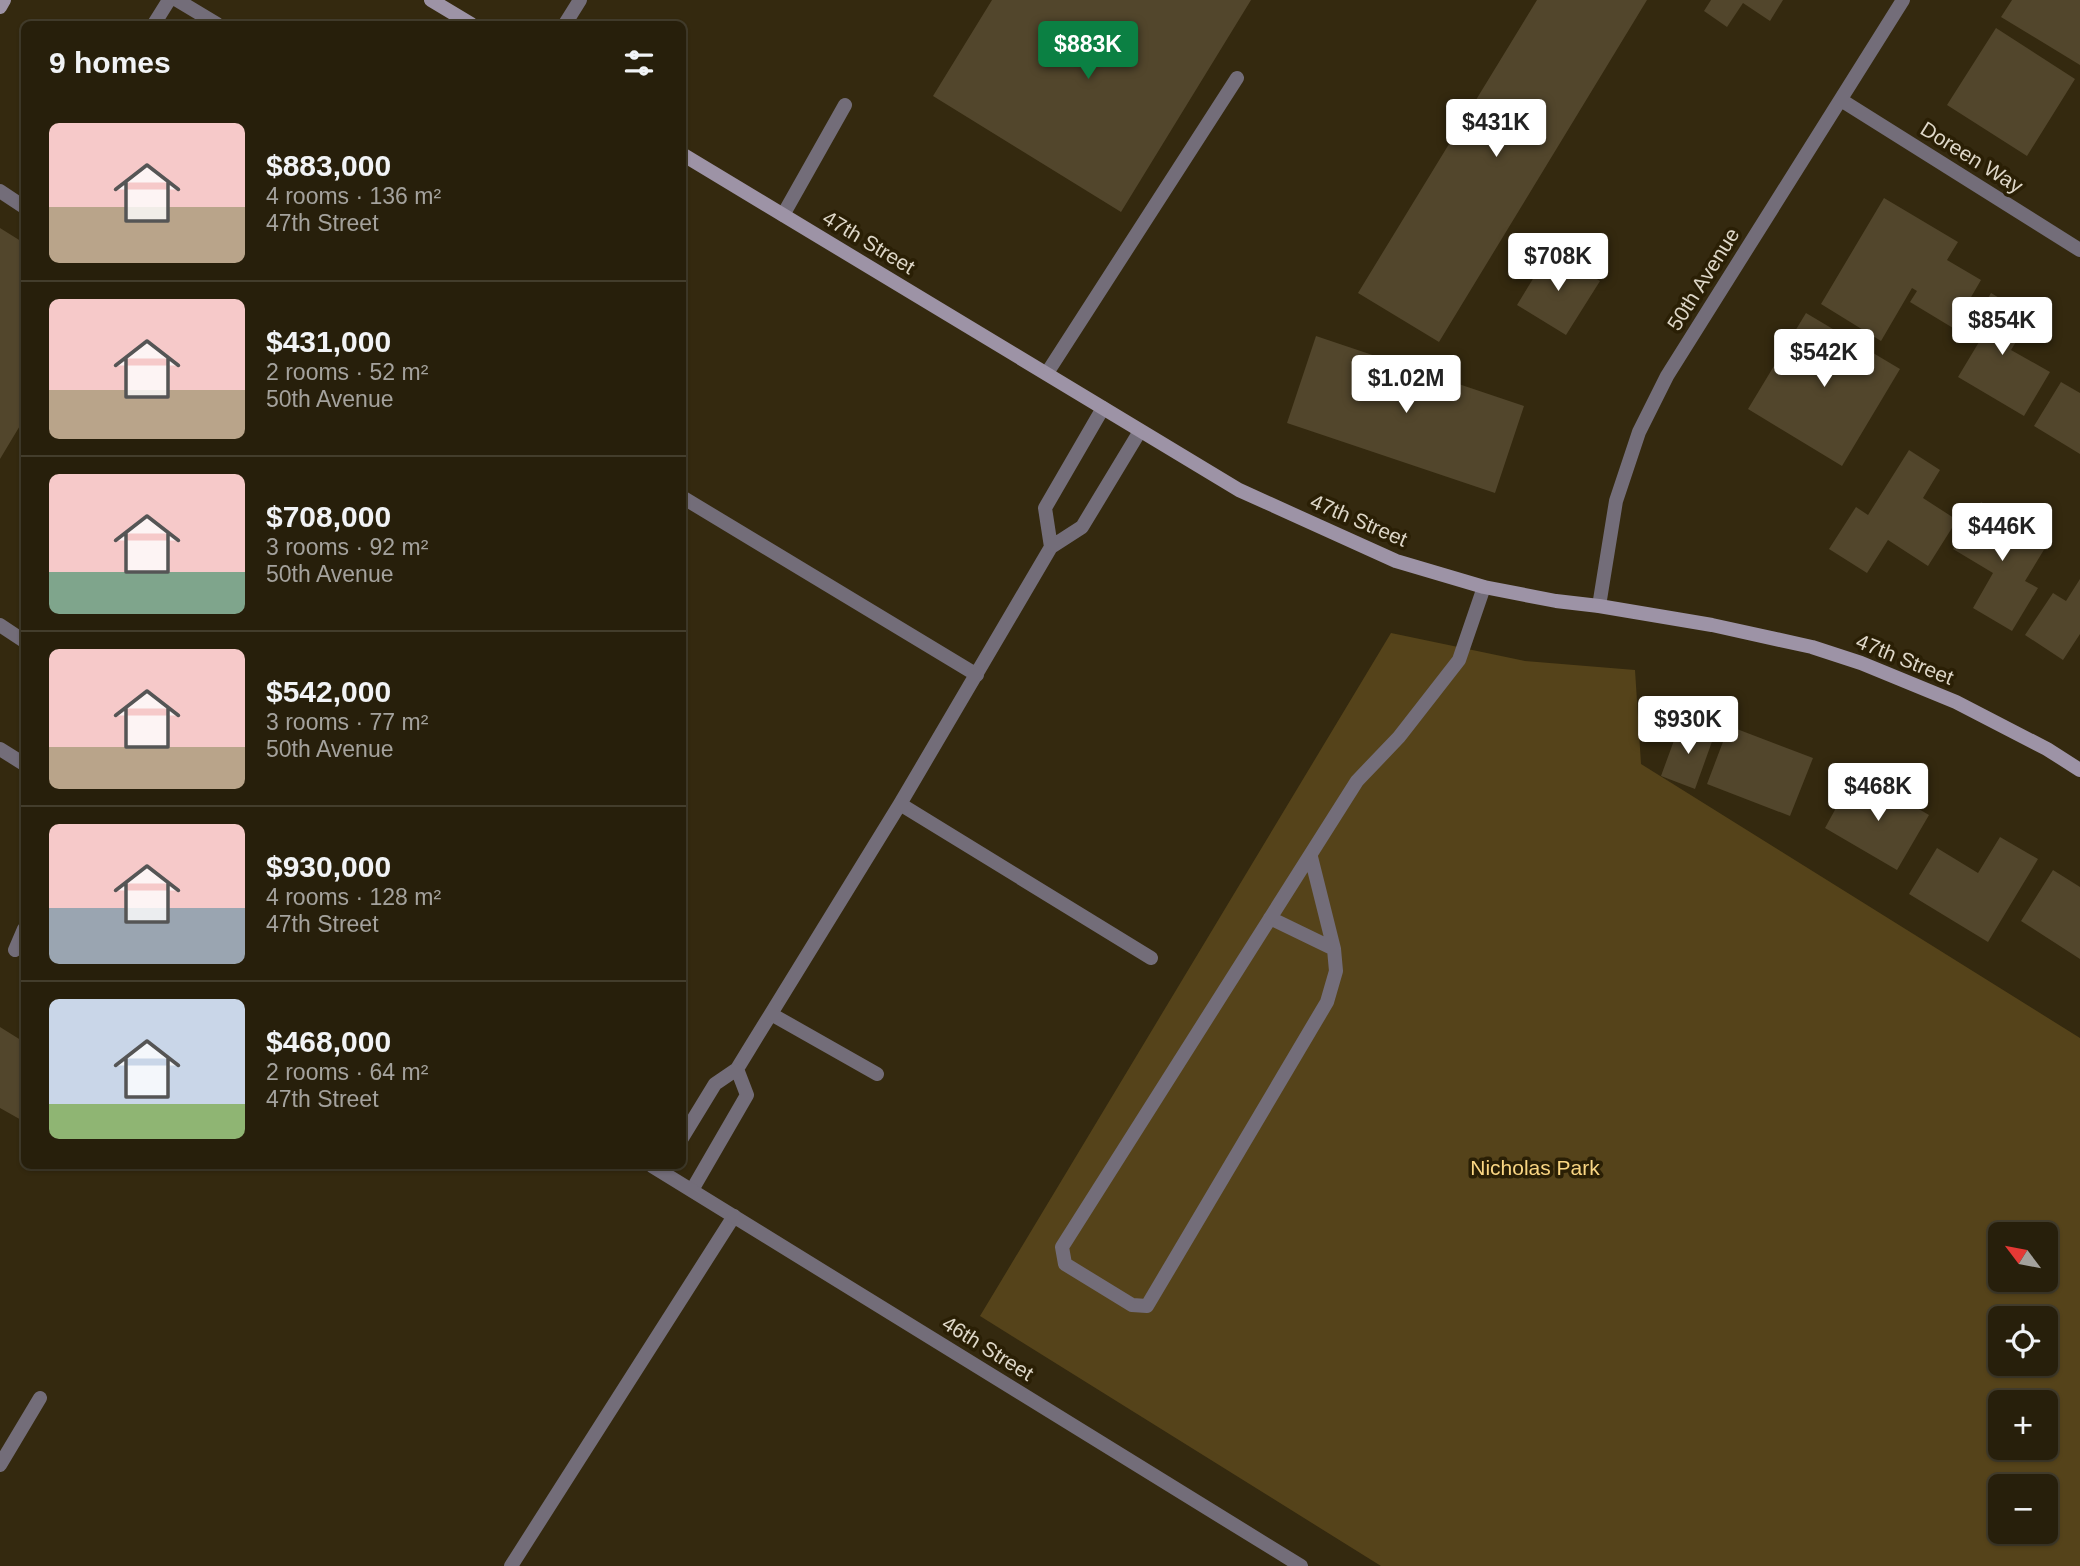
<!DOCTYPE html>
<html lang="en">
<head>
<meta charset="utf-8">
<style>
  :root { --surface:#271f0b; --page:#332c19; --text:#f1f3f6; --muted:#a4a29d; --line:#433d2c; --accent:#0b8043 }
  body { margin:0; font-family:Helvetica,sans-serif; background:var(--page); color:var(--text); height:100vh; display:flex; flex-direction:column; font-size:26px; white-space:nowrap }
  * { box-sizing:border-box; margin:0 }
  p { font-size:23px; color:var(--muted) }
  .icon { flex:none; width:38px; height:38px; fill:none; stroke:currentColor; stroke-width:2; stroke-linecap:round; stroke-linejoin:round }
  .map { position:relative; flex:1; overflow:hidden }
  .details { position:absolute; left:21px; top:21px; width:665px; height:1148px; display:flex; flex-direction:column; background:var(--surface); border-radius:10px; box-shadow:0 2px 5px #0004,0 0 0 2px var(--line) }
  .details>* { flex:none }
  .needle { width:46px; rotate:302deg }
  .fabs { position:absolute; left:1988px; top:1222px; display:grid; gap:14px }
  .fabs a { display:grid; place-items:center; width:70px; height:70px; border-radius:10px; background:var(--surface); box-shadow:0 2px 5px #0004,0 0 0 2px var(--line); font-size:35px }
  .price { position:absolute; translate:-50% -60px; padding:0 16px; border-radius:7px; background:#fff; color:#222; font-size:23px; line-height:46px; filter:drop-shadow(0 2px 4px #0008) }
  .price::after { content:''; position:absolute; left:50%; top:42px; width:21px; height:16px; margin-left:-10px; background:inherit; clip-path:polygon(0 0,100% 0,50% 100%) }
  .price.current { background:var(--accent); color:#fff }
  ul { padding:0; list-style:none }
  li { display:flex; align-items:center; gap:21px; height:175px; padding:0 28px }
  li+li { border-top:2px solid var(--line) }
  li span { display:grid; place-items:center; flex:none; width:196px; height:140px; border-radius:10px; color:#555 }
  li>.icon { margin-inline-start:auto }
  span .icon { width:84px; height:84px; fill:#fffc; stroke-width:1 }
  li b { font-size:30px }
  h2 { display:flex; justify-content:space-between; align-items:center; height:84px; padding:0 28px; font-size:30px }
  .map>svg:first-child { display:block }
</style>
</head>
<body>
<div class="map">
<svg width="2080" height="1566" viewBox="0 0 2080 1566">
  <rect width="100%" height="100%" fill="#34290f"/>
  <path fill="#55431a" fill-rule="evenodd" d="M1391,633l134,28 110,9 6,94 439,274v528h-699l-401,-250zM2000,1234h46v45h-46zM2000,1318h46v45h-46zM2000,1402h46v45h-46zM2000,1486h46v45h-46z"/>
  <path fill="#52462c" d="M992,0h259l-130,212 -188,-116z
    M1537,0h110l-208,342 -81,-49z
    M1711,0h72l-13,21 -27,-18 -16,24 -23,-16z
    M2012,0h68v65l-79,-48z
    M1996,28l79,51 -48,77 -80,-51z
    M1884,198l74,44 -11,18 34,20 -28,48 -43,-26 7,-11 -5,-3 -31,53 -60,-37z
    M0,228l24,15v176l-24,40z
    M1550,251l50,30 -34,54 -49,-30z
    M1991,293l40,24 -20,33 39,22 -26,44 -66,-39 21,-35 -12,-7z
    M1806,313l94,56 -58,97 -94,-57z
    M1316,336l208,70 -29,87 -208,-70z
    M2061,382l19,11v61l-46,-28z
    M1909,450l31,20 -17,28 34,22 -29,46 -40,-26 -21,33 -38,-24 27,-42 12,8z
    M1981,502l67,41 -23,38 13,7 -26,43 -39,-23 20,-35 -40,-24z
    M2080,579v55l-17,26 -38,-25 28,-42 13,8z
    M1680,724l34,12 -19,53 -34,-13z
    M1729,726l84,32 -23,58 -83,-32z
    M1871,781l58,34 -32,55 -72,-42 23,-42 15,9z
    M2000,837l38,22 -50,83 -79,-48 28,-46 41,25z
    M2053,870l27,17v72l-59,-38z
    M0,1027l24,15v76l-1,3 -23,-13z"/>
  <g fill="none" stroke-linecap="round" stroke-linejoin="round">
    <path stroke="#736d79" stroke-width="14" d="M177,0l40,24
      M154,24l15,-24
      M565,24l15,-24
      M0,191l24,16
      M783,215l62,-110
      M1047,373l190,-295
      M682,497l295,178
      M1051,547l-6,-39 58,-100
      M0,625l24,16
      M900,804l251,154
      M1311,857l23,92 2,22 -9,31 -180,304 -15,-1 -67,-41 -3,-17 295,-466 42,-44 60,-77 25,-73
      M1270,918l64,31
      M15,950l9,-21
      M771,1014l106,60
      M682,1138l33,-54 22,-15 11,-18 152,-247 151,-257 31,-20 58,-96
      M692,1190l55,-95 -10,-26
      M0,1465l40,-67
      M511,1566l223,-350"/>
    <path stroke="#736d79" stroke-width="14" d="M1841,100l239,150
      M1599,606l17,-105 23,-69 28,-56 236,-376
      M0,749l24,15
      M652,1166l649,400"/>
    <path stroke="#9d93a6" stroke-width="14" d="M431,0l40,24
      M0,7l4,-7
      M682,154l557,336 157,71 88,26 72,14 43,5 113,19 100,22 49,16 95,39 91,47 33,21"/>
  </g>
  <g text-anchor="middle" dominant-baseline="central" stroke-width="7" stroke-linejoin="round" paint-order="stroke">
    <g font-size="21" fill="#ded7c8" stroke="#2a1f05">
      <text transform="translate(1972 157) rotate(32)">Doreen Way</text>
      <text transform="translate(869 242) rotate(31)">47th Street</text>
      <text transform="translate(1703 279) rotate(-58)">50th Avenue</text>
      <text transform="translate(1359 520) rotate(23)">47th Street</text>
      <text transform="translate(1905 659) rotate(22)">47th Street</text>
      <text transform="translate(988 1348) rotate(32)">46th Street</text>
    </g>
    <g font-size="21" fill="#fad683" stroke="#2a1f05">
      <text x="1535" y="1167">Nicholas Park</text>
    </g>
  </g>
</svg>
<div class="fabs">
<a><svg class="needle" viewBox="-14 -14 28 28"><path d="M0-13l5 13h-10z" fill="#e53935"/><path d="M0 13l5-13h-10z" fill="#a4a29d"/></svg></a>
<a><svg class="icon" aria-label="locate" viewBox="0 0 24 24"><circle cx="12" cy="12" r="6"/><path d="M12 2v4M12 18v4M2 12h4M18 12h4"/></svg></a>
<a>+</a>
<a>−</a>
</div>
<b class="price current" style="left:1088px;top:81px">$883K</b>
<b class="price" style="left:1496px;top:159px">$431K</b>
<b class="price" style="left:1558px;top:293px">$708K</b>
<b class="price" style="left:2002px;top:357px">$854K</b>
<b class="price" style="left:1824px;top:389px">$542K</b>
<b class="price" style="left:1406px;top:415px">$1.02M</b>
<b class="price" style="left:2002px;top:563px">$446K</b>
<b class="price" style="left:1688px;top:756px">$930K</b>
<b class="price" style="left:1878px;top:823px">$468K</b>
<section class="details">
<h2>9 homes<svg class="icon" aria-label="filters" viewBox="0 0 24 24"><path d="M4 7h16M4 17h16"/><circle cx="9" cy="7" r="2"/><circle cx="15" cy="17" r="2"/></svg></h2>
<ul>
<li><span style="background:linear-gradient(#f6c9c9 60%,#b9a48a 0)"><svg class="icon" aria-label="home" viewBox="0 0 24 24"><path d="M3 11l9-7 9 7M6 9v11h12V9"/></svg></span><div><b>$883,000</b><p>4 rooms · 136 m²</p><p>47th Street</p></div></li>
<li><span style="background:linear-gradient(#f6c9c9 65%,#b9a48a 0)"><svg class="icon" aria-label="home" viewBox="0 0 24 24"><path d="M3 11l9-7 9 7M6 9v11h12V9"/></svg></span><div><b>$431,000</b><p>2 rooms · 52 m²</p><p>50th Avenue</p></div></li>
<li><span style="background:linear-gradient(#f6c9c9 70%,#7fa58c 0)"><svg class="icon" aria-label="home" viewBox="0 0 24 24"><path d="M3 11l9-7 9 7M6 9v11h12V9"/></svg></span><div><b>$708,000</b><p>3 rooms · 92 m²</p><p>50th Avenue</p></div></li>
<li><span style="background:linear-gradient(#f6c9c9 70%,#b9a48a 0)"><svg class="icon" aria-label="home" viewBox="0 0 24 24"><path d="M3 11l9-7 9 7M6 9v11h12V9"/></svg></span><div><b>$542,000</b><p>3 rooms · 77 m²</p><p>50th Avenue</p></div></li>
<li><span style="background:linear-gradient(#f6c9c9 60%,#9aa5b1 0)"><svg class="icon" aria-label="home" viewBox="0 0 24 24"><path d="M3 11l9-7 9 7M6 9v11h12V9"/></svg></span><div><b>$930,000</b><p>4 rooms · 128 m²</p><p>47th Street</p></div></li>
<li><span style="background:linear-gradient(#c9d6e8 75%,#8fb573 0)"><svg class="icon" aria-label="home" viewBox="0 0 24 24"><path d="M3 11l9-7 9 7M6 9v11h12V9"/></svg></span><div><b>$468,000</b><p>2 rooms · 64 m²</p><p>47th Street</p></div></li>
</ul>
</section>
</div>
</body>
</html>
